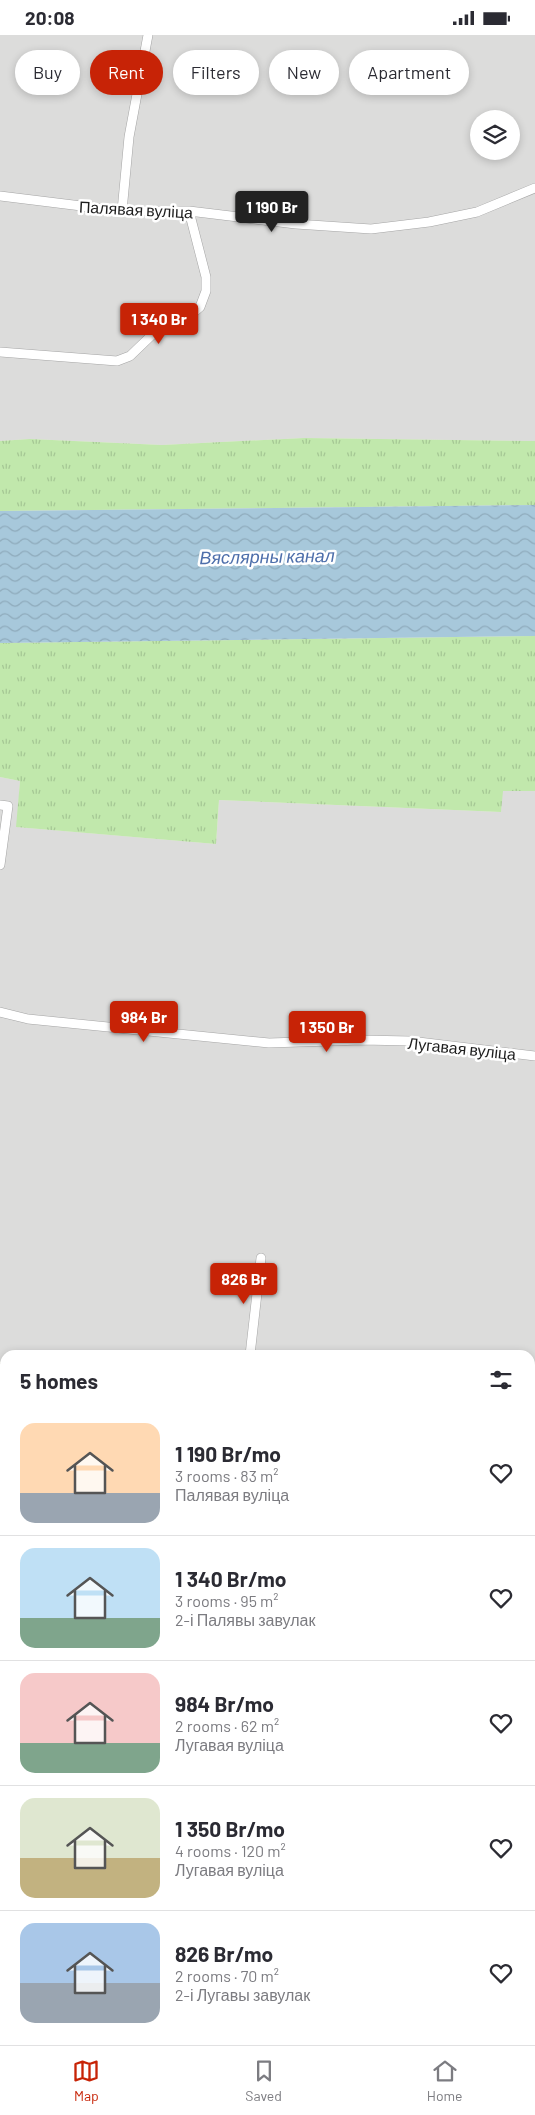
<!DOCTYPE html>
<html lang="en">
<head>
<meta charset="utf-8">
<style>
  :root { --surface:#fff; --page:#f7f7f7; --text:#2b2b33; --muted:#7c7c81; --line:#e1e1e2; --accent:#c72306 }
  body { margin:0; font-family:Barlow,sans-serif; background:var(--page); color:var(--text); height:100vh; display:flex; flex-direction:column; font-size:19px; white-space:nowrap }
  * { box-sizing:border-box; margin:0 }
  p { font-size:16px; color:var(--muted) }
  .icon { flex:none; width:28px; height:28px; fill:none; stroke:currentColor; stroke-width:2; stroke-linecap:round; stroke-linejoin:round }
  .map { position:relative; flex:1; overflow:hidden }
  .details { position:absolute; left:0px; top:1315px; width:535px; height:695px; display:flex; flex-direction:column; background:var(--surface); border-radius:15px 15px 0 0; box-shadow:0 2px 8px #0003 }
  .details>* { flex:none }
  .guide { position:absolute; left:15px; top:15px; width:505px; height:45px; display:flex; gap:10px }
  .tools { position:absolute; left:470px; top:75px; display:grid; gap:10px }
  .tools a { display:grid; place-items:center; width:50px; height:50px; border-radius:50%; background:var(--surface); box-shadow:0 2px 8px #0003; font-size:25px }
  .price { position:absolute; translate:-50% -42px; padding:0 11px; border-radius:5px; background:var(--accent); color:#fff; font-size:16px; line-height:32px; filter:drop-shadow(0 1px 2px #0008) }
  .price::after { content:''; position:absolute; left:50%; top:30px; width:15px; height:11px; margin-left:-8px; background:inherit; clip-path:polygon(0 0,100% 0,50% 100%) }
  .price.selected { background:#222; color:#fff }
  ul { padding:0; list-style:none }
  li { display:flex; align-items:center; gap:15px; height:125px; padding:0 20px }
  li+li { border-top:1px solid var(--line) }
  li span { display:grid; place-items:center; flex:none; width:140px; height:100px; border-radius:15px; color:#555 }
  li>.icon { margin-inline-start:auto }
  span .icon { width:60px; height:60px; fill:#fffc; stroke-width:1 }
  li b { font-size:21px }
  h2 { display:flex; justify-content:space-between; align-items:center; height:60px; padding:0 20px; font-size:21px }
  .chip { padding:0 18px; border-radius:22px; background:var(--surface); box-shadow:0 2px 8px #0003; font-size:18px; line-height:45px }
  .chip.selected { background:var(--accent); color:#fff }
  .status { display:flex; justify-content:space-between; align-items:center; height:35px; padding:0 25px; background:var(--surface); direction:ltr }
  .status svg { height:14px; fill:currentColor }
  .dock { display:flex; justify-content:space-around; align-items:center; height:70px; border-top:1px solid var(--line); background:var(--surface); font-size:14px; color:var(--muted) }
  .dock a { display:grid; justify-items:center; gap:2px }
  .dock .selected { color:var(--accent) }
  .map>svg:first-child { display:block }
</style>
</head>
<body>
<div class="status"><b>20:08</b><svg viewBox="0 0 49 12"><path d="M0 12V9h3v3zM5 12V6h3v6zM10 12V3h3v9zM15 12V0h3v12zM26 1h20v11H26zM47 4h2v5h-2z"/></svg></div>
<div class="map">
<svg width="535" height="2010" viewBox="0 0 535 2010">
  <defs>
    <pattern id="farmland-furrows" width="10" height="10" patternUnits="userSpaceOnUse" patternTransform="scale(1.25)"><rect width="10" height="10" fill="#e7edd1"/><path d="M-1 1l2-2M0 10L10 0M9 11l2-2" fill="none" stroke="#c6cbb3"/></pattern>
    <pattern id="grass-tufts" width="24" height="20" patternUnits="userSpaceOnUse" patternTransform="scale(1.25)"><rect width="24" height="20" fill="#c1e8ac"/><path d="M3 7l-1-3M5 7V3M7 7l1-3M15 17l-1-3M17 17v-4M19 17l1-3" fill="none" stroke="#a5c794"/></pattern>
    <pattern id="water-waves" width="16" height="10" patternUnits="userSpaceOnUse" patternTransform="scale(1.25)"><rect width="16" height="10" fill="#a7c8db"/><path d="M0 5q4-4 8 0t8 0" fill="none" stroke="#8fabbc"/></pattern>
  </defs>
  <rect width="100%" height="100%" fill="#efede5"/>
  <path fill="#dcdcdb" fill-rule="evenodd" d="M0,0h535v406l-231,-3 -142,7 -132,-6 -30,2zM479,84h32v32h-32z
    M0,742l20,4 -3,46 199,17 3,-44 282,12 1,-21h33v703l-5,-1v-138h-525v8l-5,-1z
    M0,1820l5,1v184h525v-54l5,1v58h-535z"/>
  <path fill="url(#farmland-furrows)" d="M0,1327l5,1v458l-5,-1z
    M530,1459h5v462l-5,-2z"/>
  <path fill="url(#grass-tufts)" d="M304,403l231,3v64l-535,6v-70l30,-2 132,6z
    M535,601v155h-32l-2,21 -282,-12 -3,44 -200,-17 4,-46 -20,-4v-134z"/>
  <path fill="url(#water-waves)" d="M535,470v131l-535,7v-132z"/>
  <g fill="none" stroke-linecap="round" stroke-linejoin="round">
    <path stroke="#a7c8db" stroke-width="2.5" d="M0,1411h5
      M530,1481h5"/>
    <g stroke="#a5a5a5" stroke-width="10">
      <path id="minor" d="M0,161l122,15h67l107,13 75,5 58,-7 48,-10 58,-24
        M122,176l7,-74 19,-102
        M0,317l117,9 13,-5 26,-25 31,-13 13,-11 6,-16v-14l-17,-66
        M0,770l8,1 -8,59
        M0,977l28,7 241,24 93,-3 48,1 125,15
        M250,1320l11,-97
        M0,1333h5
        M530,1437l5,1
        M0,1828l5,1
        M530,1961l5,2
        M0,1967l5,1
        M123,2005l9,5
        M335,2005l10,5
        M162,2010l4,-5
        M241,2010l3,-5"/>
    </g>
    <g stroke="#a5a5a5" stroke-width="11">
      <path id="tertiary" d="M0,1798l5,1
        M530,1932l5,2"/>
    </g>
    <use href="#minor" stroke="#fff" stroke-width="9"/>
    <use href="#tertiary" stroke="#fff" stroke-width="10"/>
  </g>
  <g text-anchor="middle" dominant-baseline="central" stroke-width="5" stroke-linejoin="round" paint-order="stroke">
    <g font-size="16" fill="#1e1e1e" stroke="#fff">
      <text transform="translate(136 174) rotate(3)">Палявая вуліца</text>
      <text transform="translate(462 1013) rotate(6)">Лугавая вуліца</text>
    </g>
    <g font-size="18" font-style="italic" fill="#4e6fab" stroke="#fff">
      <text transform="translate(267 521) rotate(-1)">Вяслярны канал</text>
    </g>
  </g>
</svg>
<div class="tools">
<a><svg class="icon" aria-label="layers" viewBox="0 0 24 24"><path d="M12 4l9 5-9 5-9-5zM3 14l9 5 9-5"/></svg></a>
</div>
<b class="price selected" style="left:272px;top:198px">1 190 Br</b>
<b class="price" style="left:159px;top:310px">1 340 Br</b>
<b class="price" style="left:144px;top:1008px">984 Br</b>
<b class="price" style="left:327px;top:1018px">1 350 Br</b>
<b class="price" style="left:244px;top:1270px">826 Br</b>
<div class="guide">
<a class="chip">Buy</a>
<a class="chip selected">Rent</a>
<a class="chip">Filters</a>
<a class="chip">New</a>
<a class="chip">Apartment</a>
</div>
<section class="details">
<h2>5 homes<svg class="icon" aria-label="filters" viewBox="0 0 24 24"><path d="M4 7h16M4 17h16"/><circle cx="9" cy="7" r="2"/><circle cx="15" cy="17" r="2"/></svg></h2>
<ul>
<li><span style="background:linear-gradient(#ffd9b3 70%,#9aa5b1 0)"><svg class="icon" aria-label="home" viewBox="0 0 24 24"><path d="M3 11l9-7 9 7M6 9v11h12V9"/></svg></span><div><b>1 190 Br/mo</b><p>3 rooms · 83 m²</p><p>Палявая вуліца</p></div><svg class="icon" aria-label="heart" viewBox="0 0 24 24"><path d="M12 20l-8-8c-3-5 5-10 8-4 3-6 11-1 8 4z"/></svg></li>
<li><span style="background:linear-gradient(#bfe0f5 70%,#7fa58c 0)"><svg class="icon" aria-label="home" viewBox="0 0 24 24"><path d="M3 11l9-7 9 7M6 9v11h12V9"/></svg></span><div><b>1 340 Br/mo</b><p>3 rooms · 95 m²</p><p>2-і Палявы завулак</p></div><svg class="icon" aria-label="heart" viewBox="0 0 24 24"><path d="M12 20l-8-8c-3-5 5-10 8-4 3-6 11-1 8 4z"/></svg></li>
<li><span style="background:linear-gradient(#f6c9c9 70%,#7fa58c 0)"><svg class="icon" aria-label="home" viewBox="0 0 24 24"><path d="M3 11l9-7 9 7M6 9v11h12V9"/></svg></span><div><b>984 Br/mo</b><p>2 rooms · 62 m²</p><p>Лугавая вуліца</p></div><svg class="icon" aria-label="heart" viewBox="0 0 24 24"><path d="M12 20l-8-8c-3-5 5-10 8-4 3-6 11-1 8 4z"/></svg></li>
<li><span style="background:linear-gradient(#dfe7d0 60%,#c2b280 0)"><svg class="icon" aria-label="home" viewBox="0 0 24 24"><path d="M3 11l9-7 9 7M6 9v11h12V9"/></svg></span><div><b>1 350 Br/mo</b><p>4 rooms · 120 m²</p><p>Лугавая вуліца</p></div><svg class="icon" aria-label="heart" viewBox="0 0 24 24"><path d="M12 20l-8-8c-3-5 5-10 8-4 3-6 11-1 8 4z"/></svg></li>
<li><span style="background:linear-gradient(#a9c7e8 60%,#9aa5b1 0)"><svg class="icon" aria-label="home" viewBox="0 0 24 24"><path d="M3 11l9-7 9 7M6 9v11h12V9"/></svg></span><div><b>826 Br/mo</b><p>2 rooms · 70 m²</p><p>2-і Лугавы завулак</p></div><svg class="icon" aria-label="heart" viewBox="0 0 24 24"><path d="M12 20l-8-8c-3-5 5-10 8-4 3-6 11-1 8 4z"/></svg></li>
</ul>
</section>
</div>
<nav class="dock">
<a class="selected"><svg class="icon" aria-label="map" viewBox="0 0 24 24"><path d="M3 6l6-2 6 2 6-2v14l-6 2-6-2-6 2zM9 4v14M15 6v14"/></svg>Map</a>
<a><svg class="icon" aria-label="saved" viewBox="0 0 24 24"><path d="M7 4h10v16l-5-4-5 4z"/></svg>Saved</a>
<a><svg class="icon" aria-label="home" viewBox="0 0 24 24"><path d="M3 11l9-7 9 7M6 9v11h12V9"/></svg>Home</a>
</nav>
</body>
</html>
